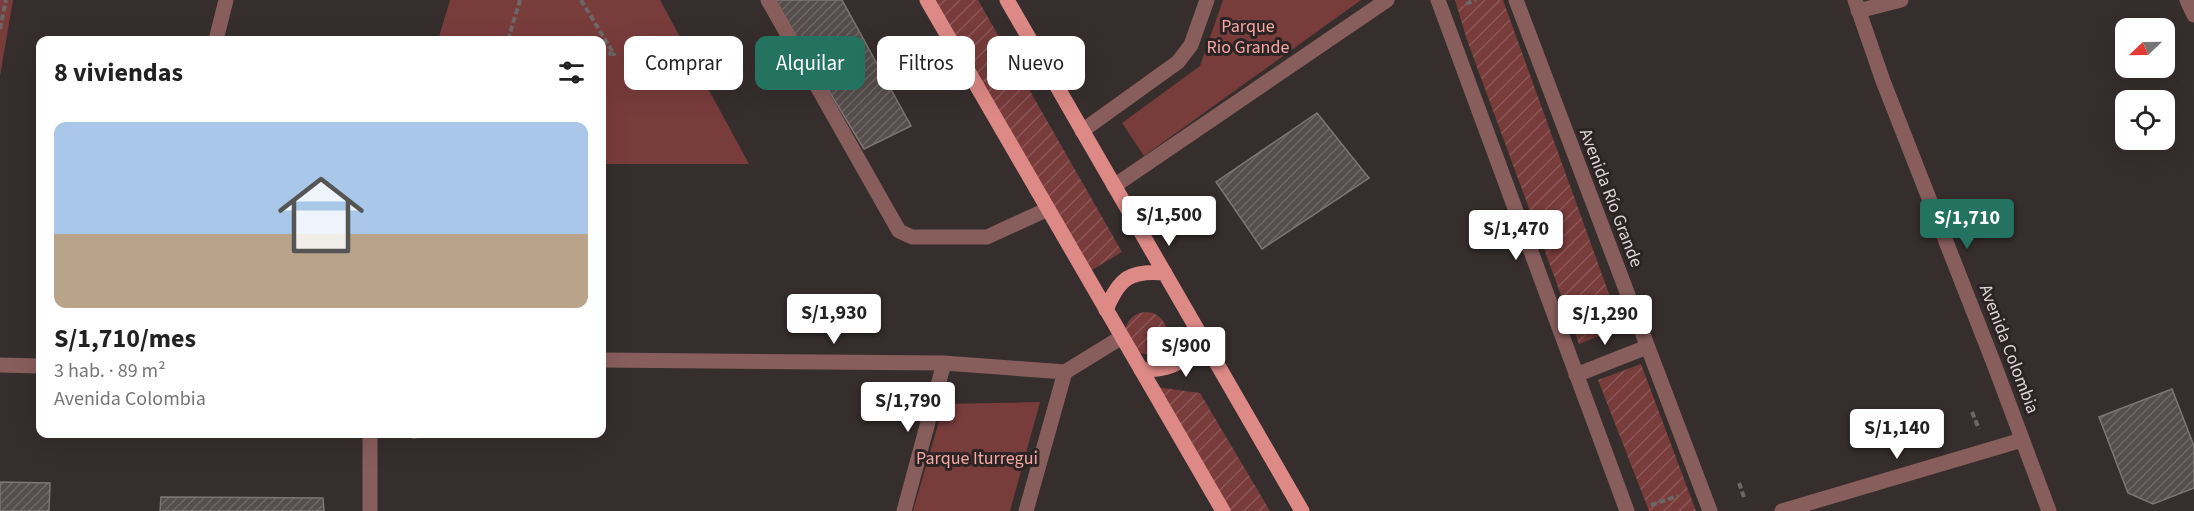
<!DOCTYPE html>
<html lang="es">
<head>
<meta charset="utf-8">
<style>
  :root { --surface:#fff; --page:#f2f2f2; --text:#222; --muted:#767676; --line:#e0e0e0; --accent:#247361 }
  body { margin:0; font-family:"Source Sans 3",sans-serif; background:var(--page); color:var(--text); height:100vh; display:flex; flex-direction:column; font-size:22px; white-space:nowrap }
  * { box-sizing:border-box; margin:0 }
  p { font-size:20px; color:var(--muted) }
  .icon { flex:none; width:33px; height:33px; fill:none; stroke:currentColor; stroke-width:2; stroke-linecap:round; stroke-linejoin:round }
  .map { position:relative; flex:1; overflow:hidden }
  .details { position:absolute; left:36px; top:36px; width:570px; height:402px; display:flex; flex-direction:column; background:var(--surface); border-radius:12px; box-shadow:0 6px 24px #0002 }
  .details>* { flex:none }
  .top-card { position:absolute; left:624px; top:36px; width:570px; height:54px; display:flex; gap:12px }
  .needle { width:39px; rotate:248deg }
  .fabs { position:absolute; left:2115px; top:18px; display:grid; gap:12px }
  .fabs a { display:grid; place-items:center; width:60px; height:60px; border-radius:12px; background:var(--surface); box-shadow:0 6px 24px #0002; font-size:30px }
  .price { position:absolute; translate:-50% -51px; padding:0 14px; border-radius:6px; background:#fff; color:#222; font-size:20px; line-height:39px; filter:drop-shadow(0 2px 3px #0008) }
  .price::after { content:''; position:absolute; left:50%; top:36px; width:18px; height:14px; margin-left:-9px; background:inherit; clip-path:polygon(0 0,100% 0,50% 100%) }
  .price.on { background:var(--accent); color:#fff }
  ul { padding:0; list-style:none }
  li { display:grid; align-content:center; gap:12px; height:318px; padding:0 18px }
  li+li { border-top:2px solid var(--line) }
  li span { display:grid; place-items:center; height:186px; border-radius:12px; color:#555 }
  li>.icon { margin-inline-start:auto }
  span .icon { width:108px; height:108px; fill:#fffc; stroke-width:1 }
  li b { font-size:26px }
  h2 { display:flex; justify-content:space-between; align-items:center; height:72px; padding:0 18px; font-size:26px }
  .pill { padding:0 21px; border-radius:12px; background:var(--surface); box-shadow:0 6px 24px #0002; font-size:21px; line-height:54px }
  .pill.on { background:var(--accent); color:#fff }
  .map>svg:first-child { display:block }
</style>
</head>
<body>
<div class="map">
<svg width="2194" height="511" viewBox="0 0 2194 511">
  <defs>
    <pattern id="garden-furrows" width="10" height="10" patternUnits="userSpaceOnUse" patternTransform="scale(1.5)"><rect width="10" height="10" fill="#783c3b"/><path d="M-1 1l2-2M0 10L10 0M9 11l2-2" fill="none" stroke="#8b5757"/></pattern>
    <pattern id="building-hatch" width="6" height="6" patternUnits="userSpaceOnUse" patternTransform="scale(1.5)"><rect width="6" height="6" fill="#564e4d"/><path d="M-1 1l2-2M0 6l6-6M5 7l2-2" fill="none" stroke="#6e6766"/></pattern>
  </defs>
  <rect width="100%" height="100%" fill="#362e2d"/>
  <path fill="#783c3b" d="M0,0h13l-13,76z
    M450,0h210l89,164h-147v-124h-164z
    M1223,0h138l-217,156 -22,-33 78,-57z
    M1040,402l-30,109h-97l31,-107z"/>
  <path fill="url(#garden-furrows)" d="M927,0h51l144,252 -37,22z
    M1455,0h48l118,327 -42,17 -112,-304z
    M1125 333a21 21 0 1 1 42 0a21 21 0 1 1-42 0Z
    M1641,364l55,147h-47l-51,-131z
    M1142,385l58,8 70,118h-54z"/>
  <path fill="url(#building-hatch)" stroke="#7e7575" stroke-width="1.5" d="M774,0h68l69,126 -47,23z
    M1317,113l52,65 -107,71 -46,-67z
    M2172,389l22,57v42l-41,16 -25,-11 -29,-76z
    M413,434h40l-40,4z
    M0,482l50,1 -1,28h-49z
    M161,497l162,1 1,13h-164z"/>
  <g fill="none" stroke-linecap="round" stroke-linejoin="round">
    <path stroke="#6e6767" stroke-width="4" stroke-dasharray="6 3" stroke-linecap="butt" d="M581,0l33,54 -12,-1
      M1466,4l10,-4
      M0,29l6,-29
      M508,40l12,-40
      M1972,412l7,17
      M1739,483l5,14
      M1651,505l27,-9"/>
    <path stroke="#885e5c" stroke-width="15" d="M768,0l131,231 13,6h75l61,-28
      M1438,0l189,511
      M1516,0l194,511
      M1855,0l28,81 111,283 55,147
      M2187,0l7,15
      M1858,11l43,-11
      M216,40l10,-40
      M1082,131l96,-69 13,-17 16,-45
      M1114,186l273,-186
      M602,360l342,3 121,9
      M0,365l40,1
      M1065,372l57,-35
      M1576,375l71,-28
      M370,434v77
      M904,511l40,-148
      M1026,511l39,-139
      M1782,511l240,-71"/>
    <path stroke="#dd8985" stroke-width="15" d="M927,0l296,511
      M1007,0l295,511
      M1106,310c13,-32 24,-40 59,-37
      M1141,370c31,0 45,-7 59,-35"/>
  </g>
  <g text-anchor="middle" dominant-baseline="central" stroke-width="6" stroke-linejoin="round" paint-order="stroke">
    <g font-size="18" fill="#f4a7a3" stroke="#2c2424">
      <text x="1248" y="26">Parque<tspan x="1248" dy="21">Rio Grande</tspan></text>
      <text x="977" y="458">Parque Iturregui</text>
    </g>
    <g font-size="18" fill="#dcd7d7" stroke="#2c2424">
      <text transform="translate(1611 198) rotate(69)">Avenida Río Grande</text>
      <text transform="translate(2009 349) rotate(69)">Avenida Colombia</text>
    </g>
  </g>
</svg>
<div class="fabs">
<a><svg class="needle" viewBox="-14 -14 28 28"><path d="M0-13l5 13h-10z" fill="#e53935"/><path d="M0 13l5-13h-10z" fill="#767676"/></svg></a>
<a><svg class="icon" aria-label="locate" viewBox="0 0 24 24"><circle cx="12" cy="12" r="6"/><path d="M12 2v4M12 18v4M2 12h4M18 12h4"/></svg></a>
</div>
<b class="price" style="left:1169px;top:247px">S/1,500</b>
<b class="price on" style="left:1967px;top:250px">S/1,710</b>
<b class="price" style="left:1516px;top:261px">S/1,470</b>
<b class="price" style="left:834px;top:345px">S/1,930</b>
<b class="price" style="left:1605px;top:346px">S/1,290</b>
<b class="price" style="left:1186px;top:378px">S/900</b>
<b class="price" style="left:908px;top:433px">S/1,790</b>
<b class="price" style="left:1897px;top:460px">S/1,140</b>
<div class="top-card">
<a class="pill">Comprar</a>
<a class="pill on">Alquilar</a>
<a class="pill">Filtros</a>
<a class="pill">Nuevo</a>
</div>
<section class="details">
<h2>8 viviendas<svg class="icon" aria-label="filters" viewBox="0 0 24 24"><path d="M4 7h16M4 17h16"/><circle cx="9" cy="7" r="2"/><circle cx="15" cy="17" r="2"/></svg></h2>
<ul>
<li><span style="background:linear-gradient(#a9c7e8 60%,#b9a48a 0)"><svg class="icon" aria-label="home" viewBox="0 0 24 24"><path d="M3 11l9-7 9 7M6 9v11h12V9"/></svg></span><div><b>S/1,710/mes</b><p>3 hab. · 89 m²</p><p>Avenida Colombia</p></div></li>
</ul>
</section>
</div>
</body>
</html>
